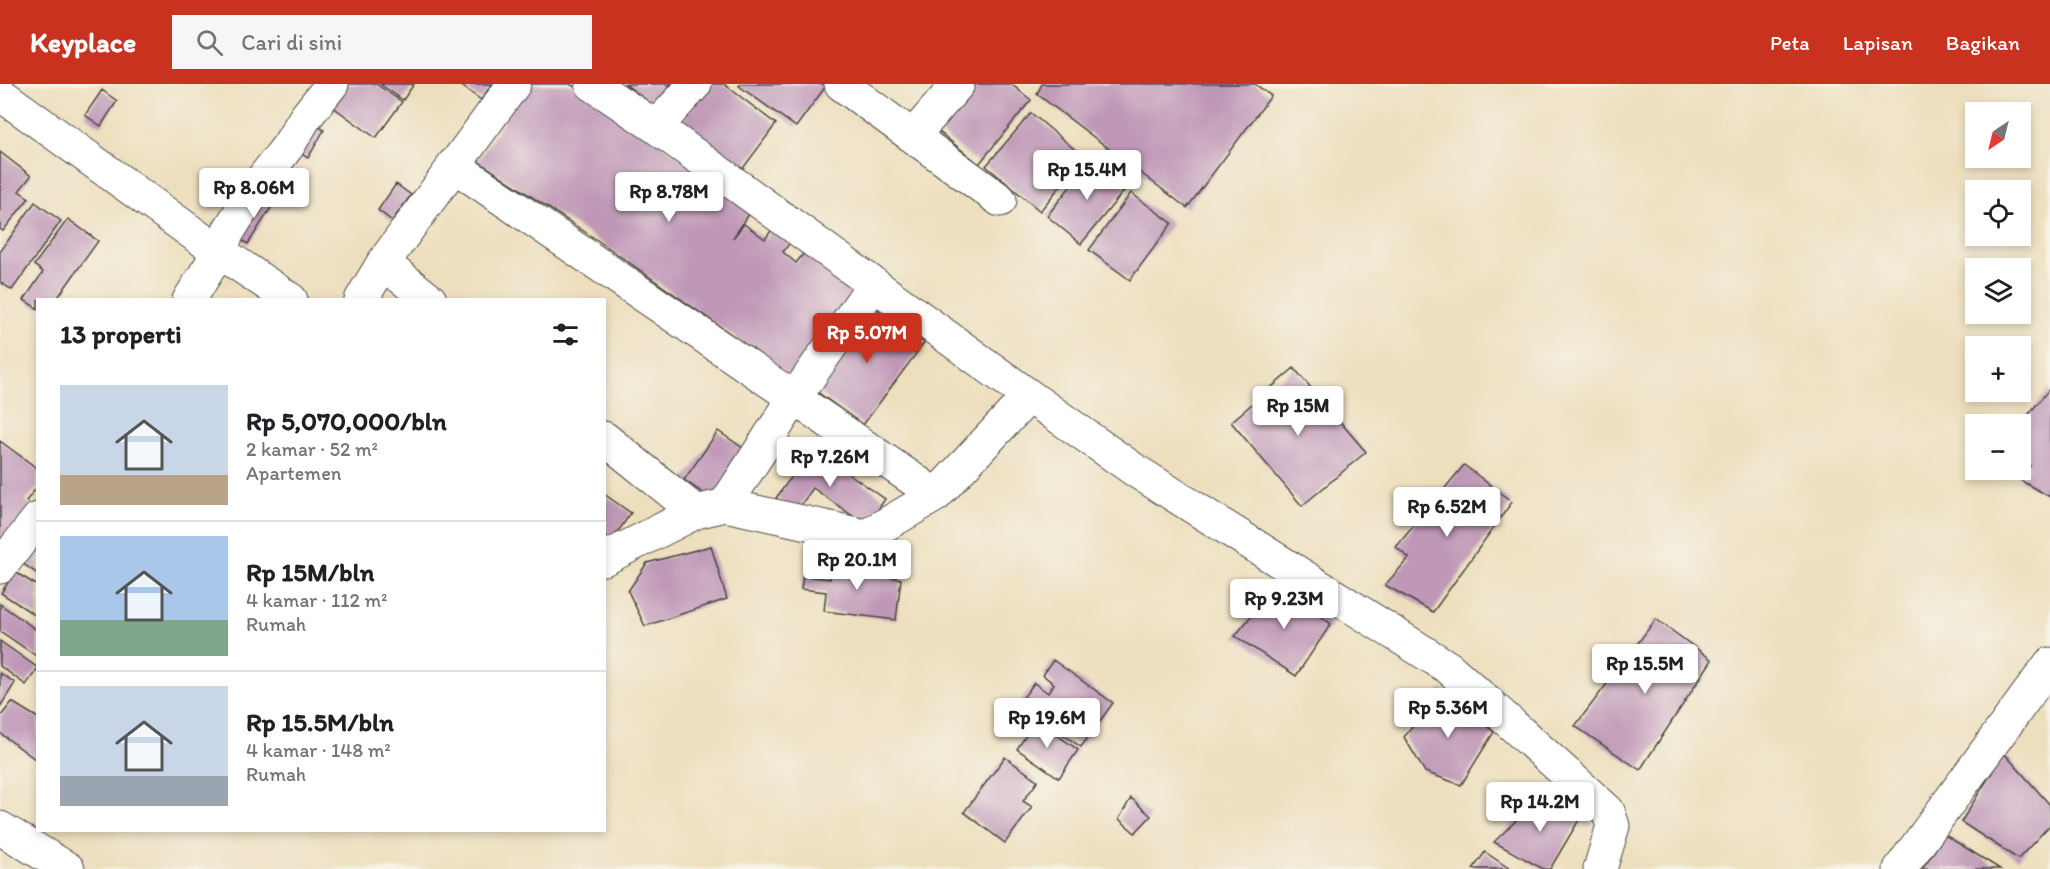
<!DOCTYPE html>
<html lang="id">
<head>
<meta charset="utf-8">
<style>
  :root { --surface:#fff; --page:#f6f6f6; --text:#202124; --muted:#757577; --line:#e0e0e0; --accent:#c8321e }
  body { margin:0; font-family:Itim,sans-serif; background:var(--page); color:var(--text); height:100vh; display:flex; flex-direction:column; font-size:22px; white-space:nowrap }
  * { box-sizing:border-box; margin:0 }
  p { font-size:20px; color:var(--muted) }
  .icon { flex:none; width:33px; height:33px; fill:none; stroke:currentColor; stroke-width:2; stroke-linecap:round; stroke-linejoin:round }
  .map { position:relative; flex:1; overflow:hidden }
  .panel { position:absolute; left:36px; top:214px; width:570px; height:534px; display:flex; flex-direction:column; background:var(--surface); border-radius:0px; box-shadow:0 3px 9px #0003 }
  .panel>* { flex:none }
  .needle { width:39px; rotate:215deg }
  .buttons { position:absolute; left:1965px; top:18px; display:grid; gap:12px }
  .buttons a { display:grid; place-items:center; width:66px; height:66px; border-radius:0px; background:var(--surface); box-shadow:0 3px 9px #0003; font-size:30px }
  .price { position:absolute; translate:-50% -51px; padding:0 14px; border-radius:6px; background:#fff; color:#222; font-size:20px; line-height:39px; filter:drop-shadow(0 2px 3px #0008) }
  .price::after { content:''; position:absolute; left:50%; top:36px; width:18px; height:14px; margin-left:-9px; background:inherit; clip-path:polygon(0 0,100% 0,50% 100%) }
  .price.selected { background:var(--accent); color:#fff }
  ul { padding:0; list-style:none }
  li { display:flex; align-items:center; gap:18px; height:150px; padding:0 24px }
  li+li { border-top:2px solid var(--line) }
  li span { display:grid; place-items:center; flex:none; width:168px; height:120px; border-radius:0px; color:#555 }
  li>.icon { margin-inline-start:auto }
  span .icon { width:72px; height:72px; fill:#fffc; stroke-width:1 }
  li b { font-size:26px }
  h2 { display:flex; justify-content:space-between; align-items:center; height:72px; padding:0 24px; font-size:26px }
  header { display:flex; align-items:center; gap:36px; box-sizing:border-box; height:84px; padding:0 30px; background:var(--accent); color:#fff }
  header strong { font-size:28px }
  nav { display:flex; gap:33px; margin-inline-start:auto; font-size:21px }
  .search { width:420px; height:54px; background:var(--page); display:flex; align-items:center; gap:15px; box-sizing:border-box; padding:0 21px; border-radius:0px; color:var(--muted); font-size:22px }
  .map>svg:first-child { display:block }
</style>
</head>
<body>
<header>
<strong>Keyplace</strong>
<div class="search"><svg class="icon" aria-label="search" viewBox="0 0 24 24"><circle cx="10" cy="10" r="6"/><path d="M15 15l6 6"/></svg>Cari di sini</div>
<nav><a>Peta</a><a>Lapisan</a><a>Bagikan</a></nav>
</header>
<div class="map">
<svg width="2050" height="785" viewBox="0 0 2050 785">
  <rect width="100%" height="100%" fill="#f7f3e8"/>
  <filter id="ink" filterUnits="userSpaceOnUse"><feTurbulence type="fractalNoise" baseFrequency=".0167" numOctaves="2"/><feDisplacementMap in="SourceGraphic" scale="12" xChannelSelector="R" yChannelSelector="G"/><feConvolveMatrix kernelMatrix="1 2 1 2 8 2 1 2 1" color-interpolation-filters="sRGB"/></filter>
  <filter id="wash" filterUnits="userSpaceOnUse"><feTurbulence type="fractalNoise" baseFrequency=".008" numOctaves="4" result="noise"/><feDisplacementMap in="SourceGraphic" scale="24" xChannelSelector="R" yChannelSelector="G"/><feGaussianBlur stdDeviation="1.35" result="paint"/><feColorMatrix in="noise" values="0 0 0 0 0 0 0 0 0 0 0 0 0 0 0 0 0 1.4 0 .05"/><feComposite in="paint" operator="in"/></filter>
  <g filter="url(#wash)">
    <rect width="100%" height="100%" fill="#eddfbe"/>
    <g id="blocks">
      <path fill="#bf98b7" d="M343,0h33l26,18 -26,36 -47,-34z
        M380,0h34l-11,16z
        M459,0h33l-11,16z
        M527,0h43l49,31 135,92 -21,31 11,-14 21,15 9,-12 18,13 -9,12 13,11 9,-11 59,36 -68,92 -199,-140 -119,-79z
        M625,0h46l-17,22z
        M710,0h14l52,40 -35,47 -61,-47z
        M741,0h82l3,2 -30,41 -57,-41z
        M976,0h35l20,16 -52,64 -41,-33z
        M1042,0h213l16,12 -84,112 -150,-114z
        M102,6l15,11 -16,25 -16,-11z
        M1031,29l53,44 -44,54 -54,-45z
        M310,37l14,9 -16,28 -15,-9z
        M0,68l31,24 -12,15 10,7 -26,33 -3,-2z
        M1092,75l35,28 -46,57 -34,-28z
        M396,100l15,11 -19,26 -14,-11z
        M1131,109l41,30 -42,57 -41,-30z
        M259,110l15,9 -26,41 -15,-9z
        M35,118l26,19 -49,69 -12,-8v-30z
        M68,135l30,22 -42,59h-18v9l-14,-9 19,-28 -9,-7z
        M870,220l54,39 -61,82 -54,-39z
        M1294,284l72,84 -64,54 -71,-84z
        M2050,304v109l-30,-17 10,-14 -10,-7v-34z
        M718,347l31,21 -34,49 -31,-21z
        M0,357l38,28v17l-12,15 6,7 -32,35z
        M812,364l73,51 -18,27 -54,-38 -17,24 -20,-14z
        M1464,381l48,37 -79,110 -48,-27 24,-27 -13,-11z
        M604,410l27,19 -19,27 -8,-4z
        M38,459v31l-16,-11z
        M711,462l16,53 -82,27 -17,-35 19,-28z
        M833,475l35,5 -2,10 35,5 -5,41 -72,-9 2,-19 -25,-3 2,-13 27,3z
        M15,488l23,14v31l-37,-24z
        M1277,500l54,40 -35,52 -61,-40z
        M0,520l38,27v26l-38,-26z
        M1656,535l56,41 -72,110 -65,-44z
        M0,557l38,27 -12,17 -26,-19z
        M1053,576l60,43 -32,44 -62,-44 15,-20 14,10 6,-9 -11,-9z
        M0,589l15,10 -15,24z
        M1442,606l52,42 -33,53 -36,-13 -21,-35z
        M12,618l26,16v37l-3,4 -35,-26v-16z
        M1036,636l42,30 -19,28 -42,-29z
        M2004,669l46,52v20l-32,34 -57,-37z
        M1005,673l33,24 -15,20 9,6 -27,36 -41,-31z
        M1544,709l35,27 -29,49h-7l-49,-27z
        M1131,714l20,18 -16,17 -16,-14z
        M1945,751l55,34h-78z
        M1485,768l25,17h-37z"/>
    </g>
  </g>
  <g filter="url(#ink)">
    <use href="#blocks" fill-opacity="0" stroke="#484641" stroke-width="1.5"/>
    <g fill="none" stroke-linecap="round" stroke-linejoin="round">
      <g stroke="#484641" stroke-width="35">
        <path id="minor" d="M592,0l64,43 373,269 107,75 313,197 159,143 5,15 -13,43
          M841,0l159,116
          M0,10l198,143 93,63
          M656,43l39,-43
          M914,51l44,-51
          M453,81l483,330
          M383,179l47,37
          M189,216l30,-48 9,-20 26,-42 34,-44 17,-28 27,-34
          M361,216l22,-37 131,-179
          M604,354l92,74
          M725,421l70,-108 79,-113
          M604,475l92,-47 29,-7 141,31 70,-41 93,-99
          M0,483l38,-48
          M0,744l68,41
          M1900,785l150,-205"/>
      </g>
      <use href="#minor" stroke="#fff" stroke-width="33"/>
    </g>
  </g>
</svg>
<div class="buttons">
<a><svg class="needle" viewBox="-14 -14 28 28"><path d="M0-13l5 13h-10z" fill="#e53935"/><path d="M0 13l5-13h-10z" fill="#757577"/></svg></a>
<a><svg class="icon" aria-label="locate" viewBox="0 0 24 24"><circle cx="12" cy="12" r="6"/><path d="M12 2v4M12 18v4M2 12h4M18 12h4"/></svg></a>
<a><svg class="icon" aria-label="layers" viewBox="0 0 24 24"><path d="M12 4l9 5-9 5-9-5zM3 14l9 5 9-5"/></svg></a>
<a>+</a>
<a>−</a>
</div>
<b class="price" style="left:1087px;top:117px">Rp 15.4M</b>
<b class="price" style="left:254px;top:135px">Rp 8.06M</b>
<b class="price" style="left:669px;top:139px">Rp 8.78M</b>
<b class="price selected" style="left:867px;top:280px">Rp 5.07M</b>
<b class="price" style="left:1298px;top:353px">Rp 15M</b>
<b class="price" style="left:830px;top:404px">Rp 7.26M</b>
<b class="price" style="left:1447px;top:454px">Rp 6.52M</b>
<b class="price" style="left:857px;top:507px">Rp 20.1M</b>
<b class="price" style="left:1284px;top:546px">Rp 9.23M</b>
<b class="price" style="left:1645px;top:611px">Rp 15.5M</b>
<b class="price" style="left:1448px;top:655px">Rp 5.36M</b>
<b class="price" style="left:1047px;top:665px">Rp 19.6M</b>
<b class="price" style="left:1540px;top:749px">Rp 14.2M</b>
<section class="panel">
<h2>13 properti<svg class="icon" aria-label="filters" viewBox="0 0 24 24"><path d="M4 7h16M4 17h16"/><circle cx="9" cy="7" r="2"/><circle cx="15" cy="17" r="2"/></svg></h2>
<ul>
<li><span style="background:linear-gradient(#c9d6e8 75%,#b9a48a 0)"><svg class="icon" aria-label="home" viewBox="0 0 24 24"><path d="M3 11l9-7 9 7M6 9v11h12V9"/></svg></span><div><b>Rp 5,070,000/bln</b><p>2 kamar · 52 m²</p><p>Apartemen</p></div></li>
<li><span style="background:linear-gradient(#a9c7e8 70%,#7fa58c 0)"><svg class="icon" aria-label="home" viewBox="0 0 24 24"><path d="M3 11l9-7 9 7M6 9v11h12V9"/></svg></span><div><b>Rp 15M/bln</b><p>4 kamar · 112 m²</p><p>Rumah</p></div></li>
<li><span style="background:linear-gradient(#c9d6e8 75%,#9aa5b1 0)"><svg class="icon" aria-label="home" viewBox="0 0 24 24"><path d="M3 11l9-7 9 7M6 9v11h12V9"/></svg></span><div><b>Rp 15.5M/bln</b><p>4 kamar · 148 m²</p><p>Rumah</p></div></li>
</ul>
</section>
</div>
</body>
</html>
